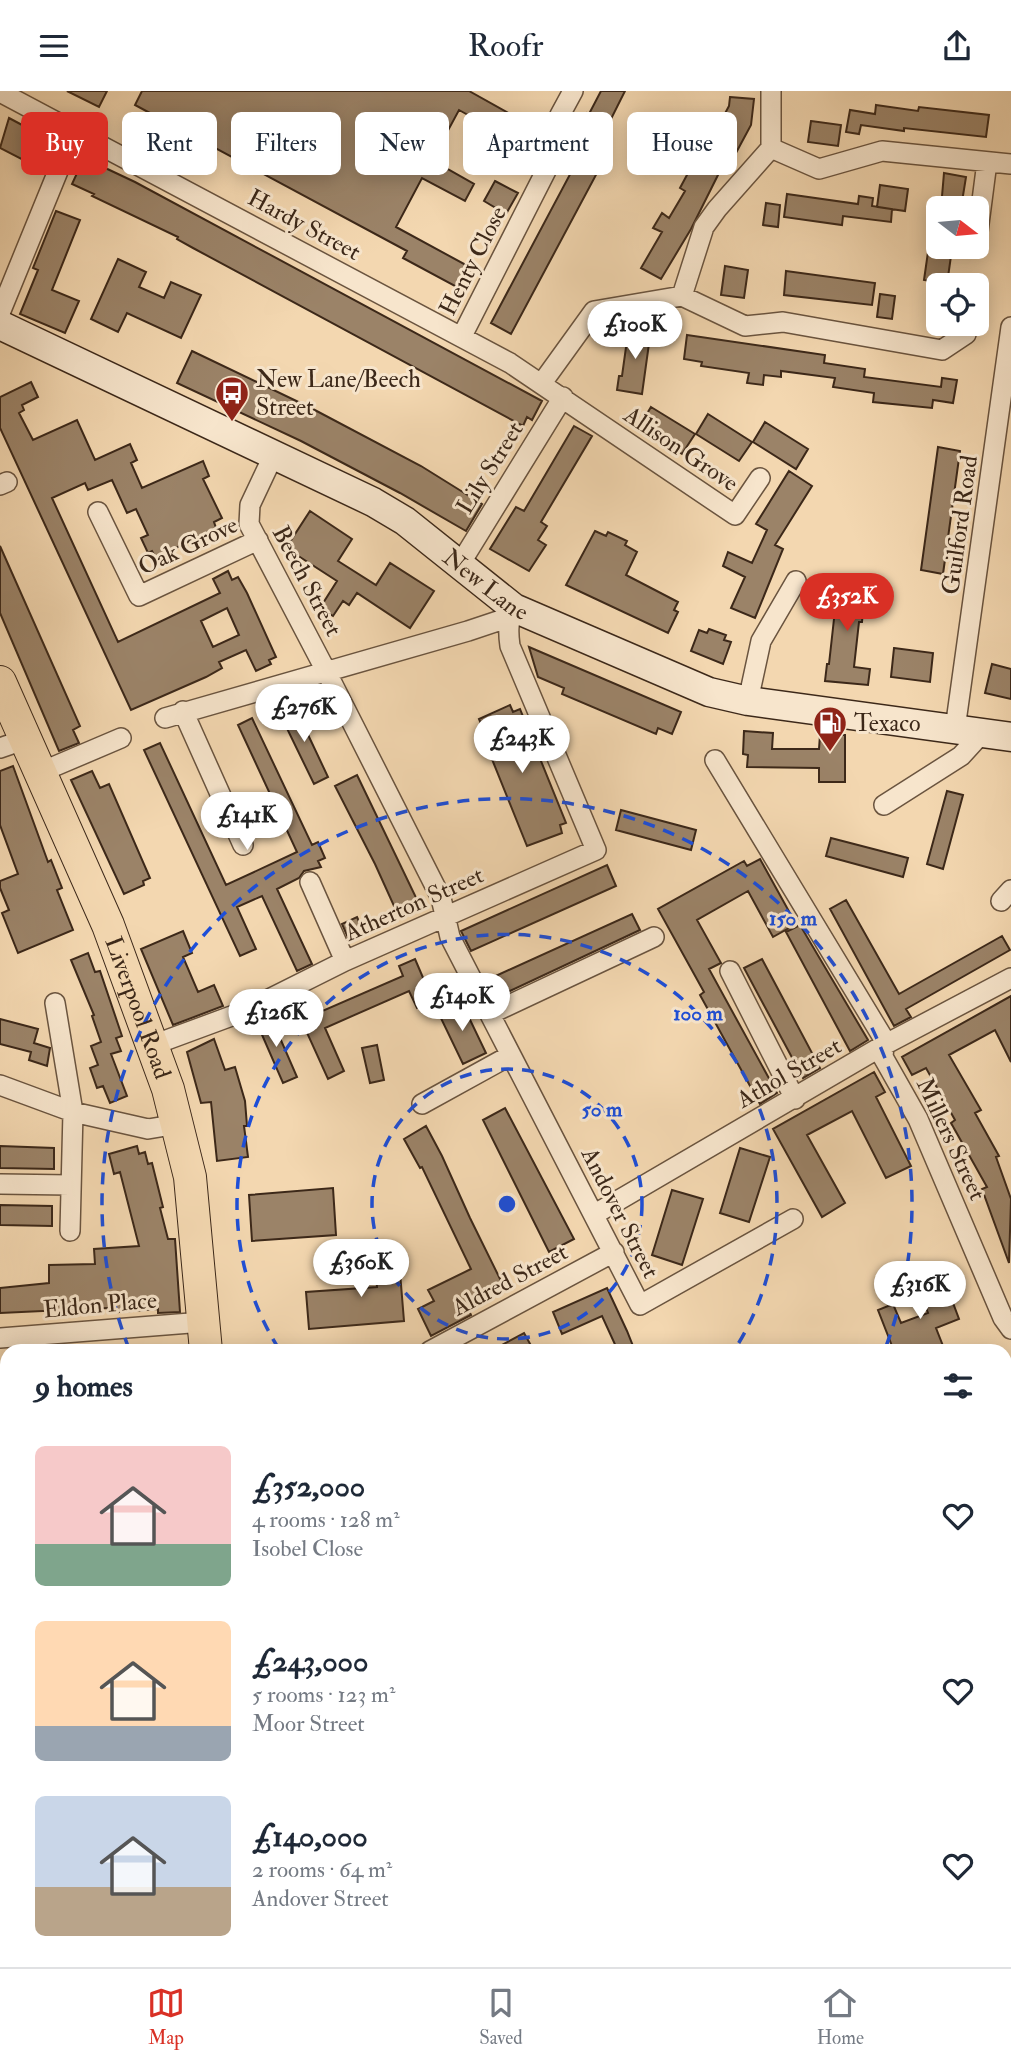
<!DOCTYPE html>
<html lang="en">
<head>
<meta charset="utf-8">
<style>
  :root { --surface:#fff; --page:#f6f6f7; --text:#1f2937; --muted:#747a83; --line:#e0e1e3; --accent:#d93025 }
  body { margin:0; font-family:"IM FELL Double Pica",serif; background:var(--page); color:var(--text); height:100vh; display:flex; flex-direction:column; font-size:26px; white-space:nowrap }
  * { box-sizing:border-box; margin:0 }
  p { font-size:23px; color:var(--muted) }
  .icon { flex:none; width:38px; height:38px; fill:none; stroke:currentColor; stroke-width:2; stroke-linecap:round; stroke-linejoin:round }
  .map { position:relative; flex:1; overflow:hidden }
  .panel { position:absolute; left:0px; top:1253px; width:1012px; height:623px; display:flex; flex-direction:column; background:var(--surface); border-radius:21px 21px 0 0; box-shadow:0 4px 18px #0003 }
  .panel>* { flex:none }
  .guide { position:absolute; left:21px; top:21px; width:970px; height:63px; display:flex; gap:14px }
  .needle { width:46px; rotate:106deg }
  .buttons { position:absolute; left:926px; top:105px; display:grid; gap:14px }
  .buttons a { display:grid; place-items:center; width:63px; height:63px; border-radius:10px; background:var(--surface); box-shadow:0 4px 18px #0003; font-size:35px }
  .price { position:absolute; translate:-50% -60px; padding:0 16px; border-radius:24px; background:#fff; color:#222; font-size:23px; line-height:46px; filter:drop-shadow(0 2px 4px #0008) }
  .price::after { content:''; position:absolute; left:50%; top:42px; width:21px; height:16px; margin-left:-10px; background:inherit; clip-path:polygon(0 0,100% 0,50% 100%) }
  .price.active { background:var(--accent); color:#fff }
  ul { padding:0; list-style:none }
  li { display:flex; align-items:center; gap:21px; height:175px; padding:0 35px }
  li span { display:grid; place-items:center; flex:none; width:196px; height:140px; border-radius:10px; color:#555 }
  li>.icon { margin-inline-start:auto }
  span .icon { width:84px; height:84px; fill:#fffc; stroke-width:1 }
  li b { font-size:30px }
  h2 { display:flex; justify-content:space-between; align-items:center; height:84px; padding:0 35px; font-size:30px }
  .tag { padding:0 24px; border-radius:10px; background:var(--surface); box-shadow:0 4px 18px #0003; font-size:24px; line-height:63px }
  .tag.active { background:var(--accent); color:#fff }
  header { display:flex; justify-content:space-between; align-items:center; height:91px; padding:0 35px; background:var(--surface); font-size:32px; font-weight:600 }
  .tabs { display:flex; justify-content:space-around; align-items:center; height:98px; border-top:2px solid var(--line); background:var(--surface); font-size:19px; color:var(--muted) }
  .tabs a { display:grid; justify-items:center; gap:4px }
  .tabs .active { color:var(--accent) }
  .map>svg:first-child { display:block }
</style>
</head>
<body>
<header><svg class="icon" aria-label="menu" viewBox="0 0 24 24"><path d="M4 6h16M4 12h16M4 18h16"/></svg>Roofr<svg class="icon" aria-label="share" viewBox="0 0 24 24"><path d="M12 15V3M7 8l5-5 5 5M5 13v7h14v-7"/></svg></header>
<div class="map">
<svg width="1011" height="1876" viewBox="0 0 1011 1876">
  <rect width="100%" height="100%" fill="#f3d7b0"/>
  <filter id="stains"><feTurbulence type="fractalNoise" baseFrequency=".00286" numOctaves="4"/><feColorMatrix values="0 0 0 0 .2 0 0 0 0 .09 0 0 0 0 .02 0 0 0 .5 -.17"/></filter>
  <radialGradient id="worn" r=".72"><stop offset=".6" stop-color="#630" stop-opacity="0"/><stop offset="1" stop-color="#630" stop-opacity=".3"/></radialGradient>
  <path fill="#d4b996" stroke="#887058" stroke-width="2" d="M7,1637v105l-7,-19v-83z"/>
  <path fill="#b59c7d" stroke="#856e55" stroke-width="2" d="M7,1589v45l-7,2v-44z"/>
  <path fill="#9b8368" stroke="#3c2819" stroke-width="2" fill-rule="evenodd" d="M67,0h40l-8,16z
    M142,0h327l50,28 2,-5 14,7 -10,21 -21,-11 -2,3 -43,-24 -27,50 42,24 -9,17 -43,-23 -26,49 81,44 -11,21 -63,-34 4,-7 -272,-146z
    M601,0h24l-24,48 -22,-12 8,-14 2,1z
    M730,6l24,2 -3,26 -21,39 -5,-3 -34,68 -30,50 -20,-11 21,-36 -9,-4 9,-15 7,5 16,-27 -5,-3 15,-28 4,2 30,-56z
    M876,14l42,6 1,-4 70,8 -3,22 -82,-9v3l-43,-6 -2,9 -13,-2 4,-22 25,4z
    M9,27l45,24 -11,20 -4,-2 -4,6 -35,-18z
    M811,30l30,4 -3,21 -30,-4z
    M584,57l21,10 -94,176 -20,-11z
    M84,67l51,24 407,219 -10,19 -5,-3 -4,9 -330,-178 -16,-9 1,-2 -86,-41 2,-2 -22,-10z
    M944,82l22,4 -5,31h-20z
    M495,90l23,12 -12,21 -22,-13z
    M880,94l28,4 -3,22 -28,-4z
    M787,103l71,10 1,-8 14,2 -1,8 20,3 -1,13 -48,-6 -1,9 -58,-8z
    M766,112l14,2 -2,22 -15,-2z
    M56,120l24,9 -28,70 27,11 -14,32 -45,-19 18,-44 -5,-2z
    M929,154l23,4 -5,35 -23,-4z
    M118,168l28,13 -7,15 25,11 7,-16 30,13 -20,43 -54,-25 -9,19 -27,-13z
    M725,175l23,4 -4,28 -23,-3z
    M786,180l89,12 -3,22 -88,-10z
    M880,203l15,2 -3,23 -15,-2z
    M629,235l22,3 -9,65 -25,-4 2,-14h3z
    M687,244l138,20 -1,8 41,6 -1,8 77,10 1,-9 15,2 -4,23 -20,-3 -1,8 -59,-6 1,-9 -41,-6 2,-9 -54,-7v6l-17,-2 -1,10 -16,-2 2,-10 -48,-7 1,-4 -18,-3z
    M192,260l119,57 110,58 61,38 -16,27 -66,-38 -99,-52 -124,-58z
    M31,291l7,15 -16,8 2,5 -5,3 14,27 44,-20 18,40 35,-16 7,16 -6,3 11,25 61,-27 6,15 -6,3 19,39 -8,4 2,6 -60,30 -4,-7 -4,2 -7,-15 7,-3 -12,-26 -9,4 -15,-33 -24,10 -3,-7 -33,15 66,144 102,-49 -7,-14 15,-8 4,9 6,-3 9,16 29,64 -7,3 2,4 -15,7 -10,-21 -27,12 3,6 -16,9 -75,33 -131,-282v-31zM227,517l12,27 -26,12 -12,-26z
    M651,316l44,27 -13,20 -43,-27z
    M708,323l44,28 -13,19 -43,-27z
    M765,331l43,27 -12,20 -43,-27z
    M574,335l18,10 -51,86 6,4 -9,14 8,5 -17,26 -39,-22 26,-42 8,4z
    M938,356l22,4 -17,123 -22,-4z
    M789,380l23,15 -37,59 8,4 -28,69 -24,-10 14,-31 -22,-11 5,-14 24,11 15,-33 -11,-6z
    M310,420l42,28 -14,22 38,24 14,-22 44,28 -24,37 -53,-35 -8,12 -6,-4 -10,15 -13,-8 17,-27 -51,-33z
    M595,440l11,5 2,-4 19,9 -2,4 12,7 -11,23 52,27 -4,8 4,2 -10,21 -102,-48z
    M0,455l80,180 -7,4 6,13 -20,8 -59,-138z
    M839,483l25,3 -3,22h3l-2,23h-3l-5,45 16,2 -2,16 -43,-4 2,-17h2z
    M709,538l17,6 -2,5 7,2 -8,22 -32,-13 8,-21 8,3z
    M529,556l152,65 -9,22 -14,-6 -2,6 -94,-40 2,-6 -26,-11z
    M894,557l39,5 -3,29 -39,-5z
    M992,573l19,5v30l-26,-6z
    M294,614l34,72 -14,7 -35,-72z
    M510,614l3,7 7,-3 46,114 -6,2 2,8 -35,13 -48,-119 3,-1 -3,-7z
    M252,627l60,127 6,-3 7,16 -7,3 3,6 -17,4 -5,7 -22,11 35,75 -15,7 -35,-75 -25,11 19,42 -16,7 -96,-206 16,-7 66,142 71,-33 -59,-127z
    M744,640l29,2 -1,16h47l1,-14h25v47h-26v-14l-72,-1 1,-12 -5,-1z
    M13,675l35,96 3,-2 11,28 -5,2 16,40 -55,23 -16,-40 7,-3 -9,-22v-7l18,-7 -18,-49v-54z
    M92,680l8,17 9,-4 41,94 -7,3 1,4 -20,9 -53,-114z
    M357,684l64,133 -22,9 -24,-53 -40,-78z
    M947,700l16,4 -20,74 -16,-5z
    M621,719l75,20 -5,20 -75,-20z
    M831,747l77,20 -5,19 -77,-21z
    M760,768l36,65 -23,13 -25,-46 -51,29 24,43 -12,6 68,124 -17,11 -60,-109 4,-3 -46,-83 86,-48 3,5z
    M607,774l9,21 -145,65 -10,-20z
    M846,809l53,94 103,-58 8,14 -104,59 5,8 -17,9 -64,-117z
    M632,823l8,16 -143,67 -8,-18z
    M357,826l7,16 -15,7 -7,-16z
    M800,834l68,115 -18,11 -64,-119z
    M183,840l9,22 -9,4 15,35 16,-7 9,21 -50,19 -32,-76z
    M88,862l7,19 5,-1 22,65 -6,2 5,13 -10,3 16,42 -17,7 -7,-17 -6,2 -7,-20 8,-3 -7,-19 10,-4 -9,-26 2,-1 -23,-55z
    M415,868l18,42 -16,7 -8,-17 -84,37 19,43 -16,8 -34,-75 17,-7 7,16 85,-37 -4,-10z
    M762,868l58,109 -17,10 -59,-110z
    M1011,905v66l-16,-32 -46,25 32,55 -6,3 24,43 -3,1 15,42 -2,64 -27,-74 5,-2 -36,-64 4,-3 -29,-52 -14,7 -10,-18z
    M461,910l25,52 -23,11 -25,-52z
    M270,924l27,62 -14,6 -27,-62z
    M0,928l38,10 -4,14 16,5 -3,18 -18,-6 2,-8 -31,-8z
    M214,948l11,31 10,-3 10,34 2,25h-3l4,31 -31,4 -6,-59 -10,1 -14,-51z
    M377,954l7,35 -14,3 -8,-35z
    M874,981l11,20 -9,5 35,69 -25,12 -34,-67 -45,24 38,68 -23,14 -49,-88z
    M505,1017l69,131 -25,13 -66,-132z
    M426,1035l16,30 28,62 35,71 -38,17 4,9 -40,21 -13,-27 16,-8 -6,-11 43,-21 -49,-102 -2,1 -16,-29z
    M0,1055l54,2v21l-54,-1z
    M137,1055l2,8 6,-2 3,12 4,-1 11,44 -3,1 8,31h7l5,73 -22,1v-4l-50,4 -1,-5 -107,5v-25l49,-5v-18l46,-1 -1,-15 45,-3 -19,-74 -6,2 -5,-20z
    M740,1057l30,9 -21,65 -29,-9z
    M333,1097l3,47 -84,6 -3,-46z
    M672,1099l31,9 -21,66 -30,-10z
    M0,1114l52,1v20l-52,-1z
    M398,1157l6,73 -95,8 -3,-37 71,-5 -1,-9h3l-2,-28z
    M934,1182l12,32 7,-2 6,16 -23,9 9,23h-51l-16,-41 15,-6 8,19 27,-10 -13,-33z
    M607,1197l20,43 8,20h-17l-16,-35 -40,18 -9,-22z
    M524,1242l10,18h-43z"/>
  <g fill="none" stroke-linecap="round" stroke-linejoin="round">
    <g stroke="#6a543f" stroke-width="22">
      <path id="street" d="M771,0v57l48,21 63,-18 129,13
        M0,1l510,271 225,152 25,-37
        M977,148l10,-77
        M682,205l22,-69 13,-18 54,-61
        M0,222l74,-181
        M462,245l90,-177 8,-44 13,-24
        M542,292l52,-72 88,-15 63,30 38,-4 159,28 24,-16 1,-10
        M274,363l-24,51 -1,19 77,147 115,227 9,39 190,368 153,-86
        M0,394l7,-3
        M98,421l41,84 119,-56
        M460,473l103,-167
        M748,610l13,-60 35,-60
        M183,620l60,134
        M165,627l303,-87 42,-14
        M955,638l56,-402
        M0,657l26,-9
        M715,669l167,276 2,9 -1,12 35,62 85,199 8,11
        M41,681l80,-34
        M884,714l77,-49 21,-23
        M310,791l35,79
        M1001,810l10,-11
        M730,880l65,128
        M253,916l92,-46 251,-111 -86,-204c-2,-14 -2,-25 4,-38
        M490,923l164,-77
        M153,954l84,-31
        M0,994l73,27 -18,-109
        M422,1013l89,-49
        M0,1093l70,1
        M595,1123l289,-169 127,-67
        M70,1140l3,-119 75,17 30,-5
        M0,1247l203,-16
        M430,1260l184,-99
        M0,1412l7,-1
        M572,1869l5,7
        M969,1869l13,7
        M81,1876l19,-7"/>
    </g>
    <g stroke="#3c2819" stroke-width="31">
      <g id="secondary">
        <path id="s1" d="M0,234l373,177 32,19 109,87 195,84 39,9 263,36"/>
        <path d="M1004,1416l7,4"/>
        <path d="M0,1567l7,-3"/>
      </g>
    </g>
    <g stroke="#3c2819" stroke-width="34">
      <g id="primary">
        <path id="s2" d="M0,591l108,243 60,164 22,88 16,174"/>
        <path d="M364,1869l3,7"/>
      </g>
    </g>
    <use href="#street" stroke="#f7e5cc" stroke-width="19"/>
    <use href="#secondary" stroke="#f7e5cc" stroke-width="28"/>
    <use href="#primary" stroke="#f3d7b0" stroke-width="32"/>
  </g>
  <g fill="none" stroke="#1d4ed8" stroke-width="3.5" stroke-dasharray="12 9">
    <circle cx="507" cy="1113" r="135"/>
    <path d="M279 1258A270 270 0 1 1 735 1258"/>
    <path d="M129 1258A405 405 0 1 1 885 1258"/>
  </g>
  <defs>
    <g id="bus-pin" transform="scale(1.75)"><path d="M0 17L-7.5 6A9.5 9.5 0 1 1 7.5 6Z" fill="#8f2418" stroke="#f7e5cc"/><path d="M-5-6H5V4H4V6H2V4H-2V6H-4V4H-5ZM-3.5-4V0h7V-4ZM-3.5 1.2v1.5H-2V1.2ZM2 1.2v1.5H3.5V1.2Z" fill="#fff"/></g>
    <g id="fuel-pin" transform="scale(1.75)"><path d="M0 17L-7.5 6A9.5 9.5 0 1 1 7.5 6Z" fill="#8f2418" stroke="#f7e5cc"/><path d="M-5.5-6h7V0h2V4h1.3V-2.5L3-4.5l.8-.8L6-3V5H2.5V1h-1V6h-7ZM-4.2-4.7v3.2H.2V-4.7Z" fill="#fff"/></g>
  </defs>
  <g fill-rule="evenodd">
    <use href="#bus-pin" x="232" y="302"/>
    <use href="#fuel-pin" x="830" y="632"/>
  </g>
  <g text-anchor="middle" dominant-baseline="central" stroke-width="6" stroke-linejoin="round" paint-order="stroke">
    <g font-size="24" fill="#3c2819" stroke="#f7e5cc">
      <text transform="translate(304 134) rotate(28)">Hardy Street</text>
      <text transform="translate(473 170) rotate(-63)">Henty Close</text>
      <text transform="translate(681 358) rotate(34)">Allison Grove</text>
      <text transform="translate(490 377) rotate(-58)">Lily Street</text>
      <text transform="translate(960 434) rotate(-82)">Guilford Road</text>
      <text transform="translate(188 455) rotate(-25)">Oak Grove</text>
      <text transform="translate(307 490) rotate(62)">Beech Street</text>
      <text stroke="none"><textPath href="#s1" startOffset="553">New Lane</textPath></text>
      <text transform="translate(414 813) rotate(-24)">Atherton Street</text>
      <text stroke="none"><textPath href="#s2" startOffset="354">Liverpool Road</textPath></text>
      <text transform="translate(789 982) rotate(-30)">Athol Street</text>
      <text transform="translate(951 1048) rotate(65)">Millers Street</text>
      <text transform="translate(620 1122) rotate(63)">Andover Street</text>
      <text transform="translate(510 1189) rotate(-28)">Aldred Street</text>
      <text transform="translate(100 1214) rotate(-5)">Eldon Place</text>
    </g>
    <g font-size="24" fill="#3c2819" stroke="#f7e5cc" text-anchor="start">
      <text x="256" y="288">New Lane/Beech<tspan x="256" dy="28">Street</tspan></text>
      <text x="854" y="632">Texaco</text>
    </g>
  </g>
  <circle cx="507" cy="1113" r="10" fill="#1d4ed8" stroke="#f7e5cc" stroke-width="3.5"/>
  <g font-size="21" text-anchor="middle" font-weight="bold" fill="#1d4ed8" stroke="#f7e5cc" stroke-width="6" stroke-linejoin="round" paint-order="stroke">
    <text x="793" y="834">150 m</text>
    <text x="698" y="929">100 m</text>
    <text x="602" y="1025">50 m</text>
  </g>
  <rect width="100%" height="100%" filter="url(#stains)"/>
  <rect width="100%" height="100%" fill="url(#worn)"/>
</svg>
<div class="buttons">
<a><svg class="needle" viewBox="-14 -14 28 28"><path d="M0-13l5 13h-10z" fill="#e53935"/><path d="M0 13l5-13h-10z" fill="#747a83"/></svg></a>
<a><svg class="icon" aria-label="locate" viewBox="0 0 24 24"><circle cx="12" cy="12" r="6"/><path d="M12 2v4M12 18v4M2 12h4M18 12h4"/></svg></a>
</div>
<b class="price" style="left:635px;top:270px">£100K</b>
<b class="price active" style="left:847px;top:542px">£352K</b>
<b class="price" style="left:304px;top:653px">£276K</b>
<b class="price" style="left:522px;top:684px">£243K</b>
<b class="price" style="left:247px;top:761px">£141K</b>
<b class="price" style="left:462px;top:942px">£140K</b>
<b class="price" style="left:276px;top:958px">£126K</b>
<b class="price" style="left:361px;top:1208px">£360K</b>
<b class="price" style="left:920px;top:1230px">£316K</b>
<div class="guide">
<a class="tag active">Buy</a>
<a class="tag">Rent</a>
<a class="tag">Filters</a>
<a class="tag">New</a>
<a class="tag">Apartment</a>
<a class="tag">House</a>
</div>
<section class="panel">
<h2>9 homes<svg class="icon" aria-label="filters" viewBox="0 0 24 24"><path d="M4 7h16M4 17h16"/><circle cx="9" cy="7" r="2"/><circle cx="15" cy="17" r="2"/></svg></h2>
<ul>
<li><span style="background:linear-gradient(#f6c9c9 70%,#7fa58c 0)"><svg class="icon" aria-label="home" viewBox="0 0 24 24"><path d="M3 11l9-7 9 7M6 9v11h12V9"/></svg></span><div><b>£352,000</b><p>4 rooms · 128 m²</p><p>Isobel Close</p></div><svg class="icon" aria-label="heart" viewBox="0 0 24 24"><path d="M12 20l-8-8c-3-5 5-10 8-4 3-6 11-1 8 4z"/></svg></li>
<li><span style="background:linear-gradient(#ffd9b3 75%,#9aa5b1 0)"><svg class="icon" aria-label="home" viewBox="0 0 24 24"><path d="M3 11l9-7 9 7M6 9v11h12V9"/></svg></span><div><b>£243,000</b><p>5 rooms · 123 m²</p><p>Moor Street</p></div><svg class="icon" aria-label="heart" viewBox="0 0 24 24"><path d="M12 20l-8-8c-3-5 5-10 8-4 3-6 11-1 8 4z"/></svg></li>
<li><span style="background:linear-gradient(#c9d6e8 65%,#b9a48a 0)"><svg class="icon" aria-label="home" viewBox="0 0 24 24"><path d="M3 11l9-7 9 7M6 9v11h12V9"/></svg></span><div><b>£140,000</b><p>2 rooms · 64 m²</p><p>Andover Street</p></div><svg class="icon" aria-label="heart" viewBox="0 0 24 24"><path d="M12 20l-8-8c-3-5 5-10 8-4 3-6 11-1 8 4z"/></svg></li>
</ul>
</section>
</div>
<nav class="tabs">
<a class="active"><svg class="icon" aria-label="map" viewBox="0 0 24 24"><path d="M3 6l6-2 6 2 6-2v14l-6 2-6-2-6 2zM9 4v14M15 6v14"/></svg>Map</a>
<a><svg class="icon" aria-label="saved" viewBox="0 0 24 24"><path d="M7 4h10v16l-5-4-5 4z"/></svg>Saved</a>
<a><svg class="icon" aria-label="home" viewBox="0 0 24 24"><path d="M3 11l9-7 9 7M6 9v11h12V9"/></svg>Home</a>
</nav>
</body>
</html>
